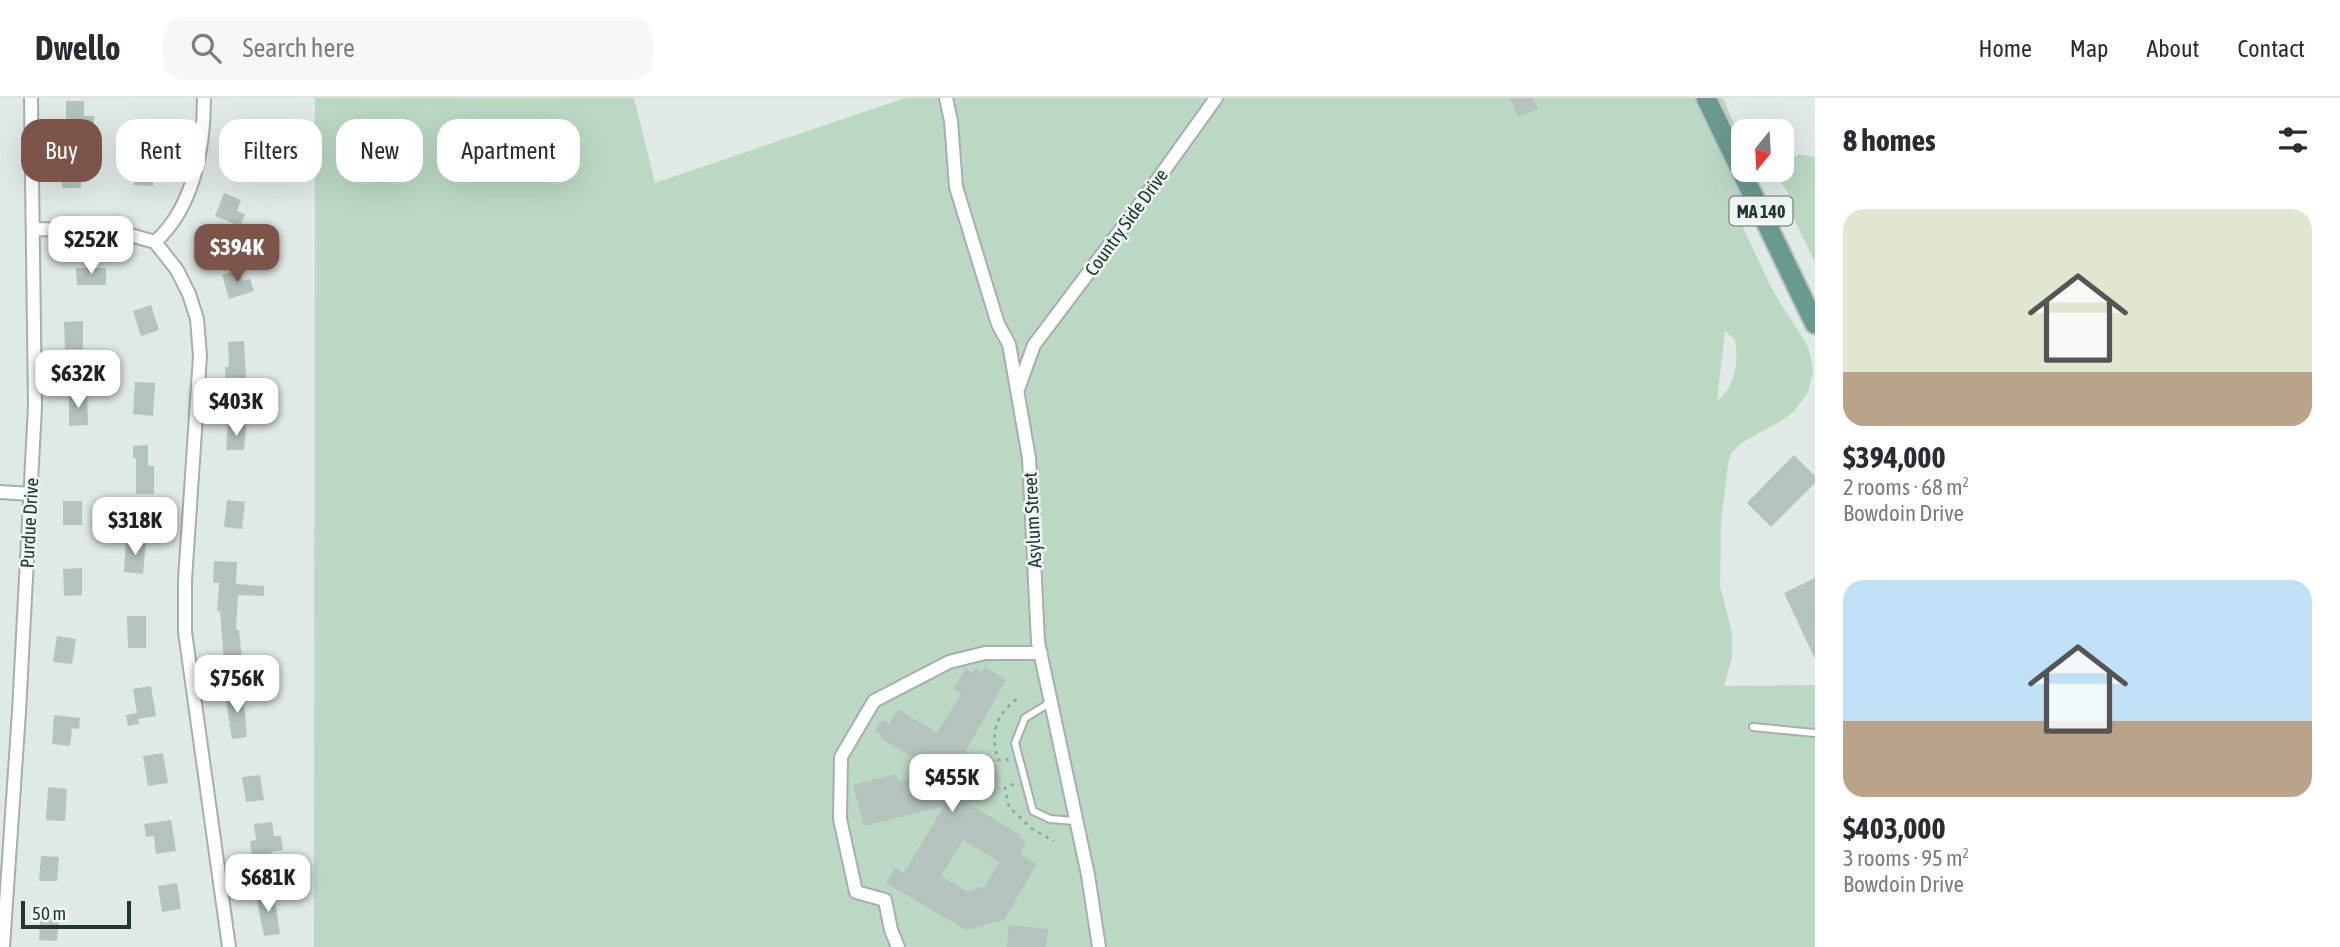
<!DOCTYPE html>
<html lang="en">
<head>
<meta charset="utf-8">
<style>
  :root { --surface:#fff; --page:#f7f7f7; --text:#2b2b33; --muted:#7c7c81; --line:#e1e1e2; --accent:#7d5449 }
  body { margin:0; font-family:"Asap Condensed",sans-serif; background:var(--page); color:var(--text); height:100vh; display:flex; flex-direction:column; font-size:26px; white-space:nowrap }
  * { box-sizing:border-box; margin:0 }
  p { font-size:23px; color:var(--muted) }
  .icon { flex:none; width:38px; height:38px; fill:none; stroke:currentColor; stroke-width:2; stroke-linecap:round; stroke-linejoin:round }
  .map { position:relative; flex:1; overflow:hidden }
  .drawer { display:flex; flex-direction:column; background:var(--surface); width:525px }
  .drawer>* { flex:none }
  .guide { position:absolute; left:21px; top:21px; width:665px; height:63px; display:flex; gap:14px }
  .needle { width:46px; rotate:198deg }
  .tools { position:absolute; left:1731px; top:21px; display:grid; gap:14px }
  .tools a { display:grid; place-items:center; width:63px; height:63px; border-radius:14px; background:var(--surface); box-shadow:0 7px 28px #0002; font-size:35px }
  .scale { position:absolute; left:21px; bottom:18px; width:110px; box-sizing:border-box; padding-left:7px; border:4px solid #223732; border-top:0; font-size:19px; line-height:24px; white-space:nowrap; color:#223732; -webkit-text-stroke:5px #eff6f3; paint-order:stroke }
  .price { position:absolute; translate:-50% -60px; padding:0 16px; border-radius:14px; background:#fff; color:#222; font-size:23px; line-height:46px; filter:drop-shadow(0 2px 4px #0008) }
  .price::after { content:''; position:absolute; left:50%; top:42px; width:21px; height:16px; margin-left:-10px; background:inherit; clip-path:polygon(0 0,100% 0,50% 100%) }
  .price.active { background:var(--accent); color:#fff }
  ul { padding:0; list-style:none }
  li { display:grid; align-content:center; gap:14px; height:371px; padding:0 28px }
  li span { display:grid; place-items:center; height:217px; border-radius:21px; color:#555 }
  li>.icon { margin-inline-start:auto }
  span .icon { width:126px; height:126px; fill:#fffc; stroke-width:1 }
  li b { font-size:30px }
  h2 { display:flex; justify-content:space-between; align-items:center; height:84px; padding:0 28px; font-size:30px }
  .tag { padding:0 24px; border-radius:21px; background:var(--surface); box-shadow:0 7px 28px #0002; font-size:24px; line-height:63px }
  .tag.active { background:var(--accent); color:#fff }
  header { display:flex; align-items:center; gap:42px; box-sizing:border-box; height:98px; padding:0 35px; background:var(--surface); border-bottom:2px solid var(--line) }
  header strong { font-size:33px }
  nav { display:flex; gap:38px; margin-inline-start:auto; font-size:24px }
  .search { width:490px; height:63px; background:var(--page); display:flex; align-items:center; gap:18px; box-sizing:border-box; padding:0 24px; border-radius:21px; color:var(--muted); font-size:26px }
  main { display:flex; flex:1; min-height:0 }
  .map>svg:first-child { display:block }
</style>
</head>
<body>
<header>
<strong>Dwello</strong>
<div class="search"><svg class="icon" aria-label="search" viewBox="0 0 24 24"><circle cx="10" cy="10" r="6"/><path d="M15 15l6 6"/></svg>Search here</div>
<nav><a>Home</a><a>Map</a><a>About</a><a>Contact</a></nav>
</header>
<main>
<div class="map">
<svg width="1815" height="849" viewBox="0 0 1815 849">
  <rect width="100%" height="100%" fill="#dfe9e5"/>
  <path fill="#bad8c3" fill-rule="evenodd" d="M315,0h319l21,85 250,-85h818l20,46v26l-5,47 35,74 34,54 4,13 2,14 -5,20 -13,18 -14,11 -38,21 -12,11 -3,11 -7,58 -1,64 12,47v24l-8,29 91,-1v262h-1501zM1725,233l10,9c4,21 0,48 -18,61z
    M1799,56l16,3v105l-25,-51 -2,-19 -9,-11 11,-21z"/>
  <path fill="#b5c3be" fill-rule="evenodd" d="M1510,0h23l5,11 -20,8z
    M66,3h18v15h10v12h-28z
    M234,34l17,4 -5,25 -17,-4z
    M134,57l20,1 -1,30 -19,-1z
    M62,59h19v31h-19z
    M224,95l17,7 -4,11 8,3 -5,12 -25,-10z
    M76,170h30v17h-29z
    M239,171l4,12 7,-2 4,12 -25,8 -7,-24z
    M151,207l8,25 -18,6 -8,-25z
    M83,223v28h-18l-1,-27z
    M244,243l3,52 -20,2 -2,-28h4l-1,-25z
    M135,284l20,1 -2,33 -20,-2z
    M87,295l1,32 -19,1v-32z
    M228,327l18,1 -2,24h-18z
    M148,347v21h6v28h-18v-36h-3v-12z
    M1794,357l21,21v7l-44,44 -24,-24z
    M227,402l18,2 -3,27 -18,-2z
    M63,403h19v24h-19z
    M126,442l20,1 -3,33 -19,-2z
    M214,463l23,1 -1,22 28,2v10l-26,-1 -2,35h3l3,30 -18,1 -4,-50h-3l2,-28h-6z
    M82,470v27l-18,1 -1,-27z
    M1815,480v81l-31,-66z
    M127,518h19v32h-18z
    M57,538l19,3 -4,25 -19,-2z
    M985,569l21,13 -42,74 14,9 15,-4 8,24h-2l2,9 -32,12 52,31 -2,2 7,5 -6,12 17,10 -33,56 -38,10 -80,-47 9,-15 9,5 40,-67 -80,20 -11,-41 43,-11 2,7 38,-10 -56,-33 2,-2 -7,-5 7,-11 7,4 9,-15 39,24 24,-39 -8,-5 12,-20 8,4 3,-5 6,4zM963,742l36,22 -14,24 -17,6 -27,-16z
    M151,588l5,30 -18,3 1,5 -11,2 -2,-11 11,-2 -4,-24z
    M243,594l4,45 -15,2 -7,-45z
    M54,617l26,3 -1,11 -7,-1 -2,18 -18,-2z
    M163,655l5,30 -20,3 -5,-30z
    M260,677l4,25 -18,2 -4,-25z
    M48,689l19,2 -2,32 -19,-1z
    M171,722l5,31 -20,3 -2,-18 -8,1 -2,-13z
    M272,724l2,14h7l2,14 -12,2 2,16 -19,2 -4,-29 6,-1 -2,-16z
    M41,758l18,1 -2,24h-18z
    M177,785l4,26 -19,3 -4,-26z
    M274,795l6,41 -16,2 -8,-41z
    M41,814l18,1 -2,28 -18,-1z
    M1009,827l39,4 -2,18h-39z"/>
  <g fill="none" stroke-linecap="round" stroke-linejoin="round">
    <g stroke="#a3b0ac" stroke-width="10">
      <path id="service" d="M1051,604l-26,16 -10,25 18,68 17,8 25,2
        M1753,629l62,6"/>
    </g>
    <g stroke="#a3b0ac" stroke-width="16">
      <path id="minor" d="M946,0l5,23 5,66 42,137 11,20 20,114 9,184 50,233 11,72
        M33,131l83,2 39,11 22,28 12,24 8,25 3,37 -15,224v52l44,315
        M155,144c39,-35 49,-94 49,-144
        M1018,291l16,-44 101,-134 81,-113
        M0,394l30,2
        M3,849l16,-235 16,-306 -4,-308
        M898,849l-7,-17 -6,-30 -29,-8 -16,-73 1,-62 33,-56 75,-39 36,-9h56"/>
    </g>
    <g stroke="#bdc3c2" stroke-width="23">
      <path id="primary" d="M1706,0l109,226"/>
    </g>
    <path stroke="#83a99e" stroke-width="2.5" stroke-dasharray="3.5 5" stroke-linecap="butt" d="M1008,663l-1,-2 -9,1c-8,-29 -3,-44 21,-63
      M1014,686l-9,4 4,19 23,22 22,12"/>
    <use href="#service" stroke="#fff" stroke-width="6"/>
    <use href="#minor" stroke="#fff" stroke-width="12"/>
    <use href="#primary" stroke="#699a8f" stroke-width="19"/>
  </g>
  <g text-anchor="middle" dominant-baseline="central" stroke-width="5" stroke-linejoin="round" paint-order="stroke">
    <rect fill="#eff6f3" stroke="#60706c" stroke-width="2" x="1729.5" y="98.5" width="63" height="29" rx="5"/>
    <g font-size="18" font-weight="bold" fill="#223732">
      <text x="1761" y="113">MA 140</text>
    </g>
    <g font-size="19" fill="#223732" stroke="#eff6f3">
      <text transform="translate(1126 124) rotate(-54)">Country Side Drive</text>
      <text transform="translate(1032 422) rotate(-93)">Asylum Street</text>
      <text transform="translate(29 425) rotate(-87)">Purdue Drive</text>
    </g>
  </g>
</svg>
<div class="tools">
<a><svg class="needle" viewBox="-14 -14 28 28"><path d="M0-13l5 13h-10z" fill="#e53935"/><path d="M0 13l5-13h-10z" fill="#7c7c81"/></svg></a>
</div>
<div class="scale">50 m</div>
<b class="price" style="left:91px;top:178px">$252K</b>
<b class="price active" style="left:237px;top:186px">$394K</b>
<b class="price" style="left:78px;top:312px">$632K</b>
<b class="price" style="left:236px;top:340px">$403K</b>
<b class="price" style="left:135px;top:459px">$318K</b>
<b class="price" style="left:237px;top:617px">$756K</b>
<b class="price" style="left:952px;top:716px">$455K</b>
<b class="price" style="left:268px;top:816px">$681K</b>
<div class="guide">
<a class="tag active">Buy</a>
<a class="tag">Rent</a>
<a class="tag">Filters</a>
<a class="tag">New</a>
<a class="tag">Apartment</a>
</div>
</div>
<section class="drawer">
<h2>8 homes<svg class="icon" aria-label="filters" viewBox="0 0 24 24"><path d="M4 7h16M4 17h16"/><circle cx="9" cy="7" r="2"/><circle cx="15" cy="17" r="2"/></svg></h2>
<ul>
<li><span style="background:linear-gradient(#dfe7d0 75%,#b9a48a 0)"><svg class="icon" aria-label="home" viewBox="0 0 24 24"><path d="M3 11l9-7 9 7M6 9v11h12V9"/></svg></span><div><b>$394,000</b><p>2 rooms · 68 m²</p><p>Bowdoin Drive</p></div></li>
<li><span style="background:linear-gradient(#bfe0f5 65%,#b9a48a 0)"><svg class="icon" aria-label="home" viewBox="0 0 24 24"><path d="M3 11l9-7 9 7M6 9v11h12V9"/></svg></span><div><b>$403,000</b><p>3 rooms · 95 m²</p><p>Bowdoin Drive</p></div></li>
</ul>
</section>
</main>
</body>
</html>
